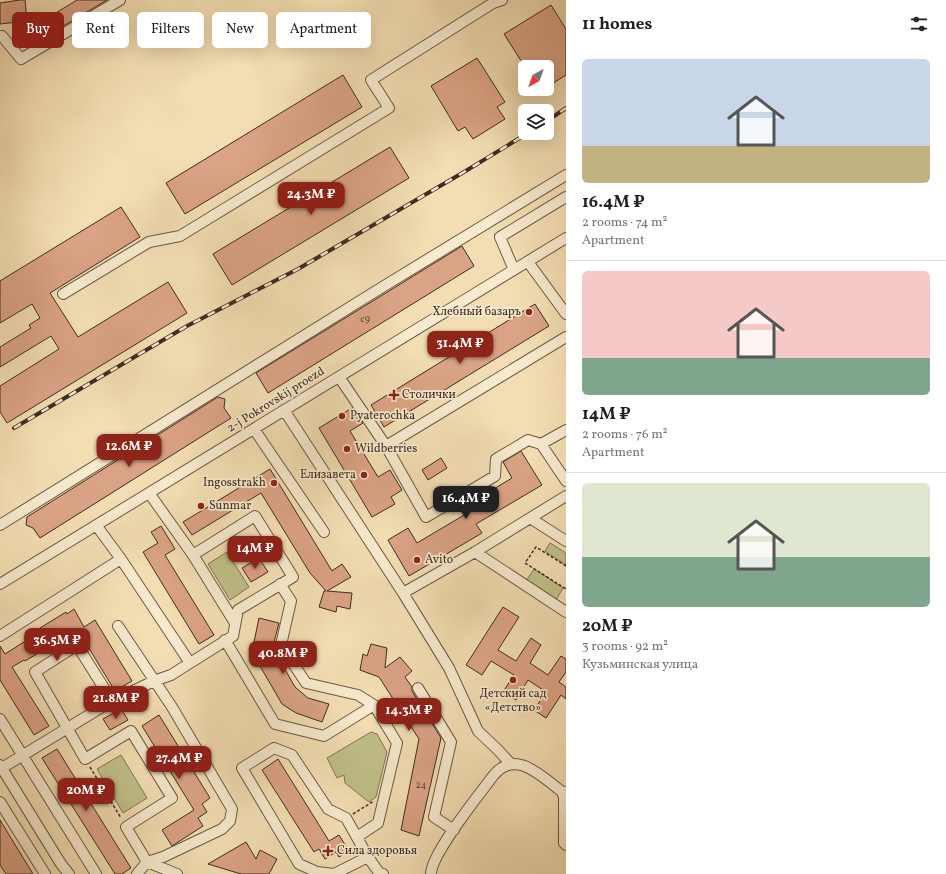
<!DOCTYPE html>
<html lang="en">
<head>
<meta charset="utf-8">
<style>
  :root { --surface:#fff; --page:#f6f6f6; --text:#202124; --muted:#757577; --line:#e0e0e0; --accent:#8f2418 }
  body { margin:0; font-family:Vollkorn,serif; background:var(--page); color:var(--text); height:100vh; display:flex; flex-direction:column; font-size:15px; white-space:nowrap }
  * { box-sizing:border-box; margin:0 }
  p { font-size:13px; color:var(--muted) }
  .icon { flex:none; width:22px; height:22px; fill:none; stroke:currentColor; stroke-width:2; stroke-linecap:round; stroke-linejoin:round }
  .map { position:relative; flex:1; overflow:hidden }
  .details { display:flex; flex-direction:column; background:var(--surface); width:380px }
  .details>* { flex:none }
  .top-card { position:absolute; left:12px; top:12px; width:380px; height:36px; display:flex; gap:8px }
  .needle { width:26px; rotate:220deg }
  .fabs { position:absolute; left:518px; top:60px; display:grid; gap:8px }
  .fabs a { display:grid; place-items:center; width:36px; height:36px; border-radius:6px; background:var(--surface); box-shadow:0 4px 16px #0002; font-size:20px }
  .price { position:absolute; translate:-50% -34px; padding:0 9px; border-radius:8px; background:var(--accent); color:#fff; font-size:13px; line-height:26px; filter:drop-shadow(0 1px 2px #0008) }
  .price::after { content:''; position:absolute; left:50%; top:24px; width:12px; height:9px; margin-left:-6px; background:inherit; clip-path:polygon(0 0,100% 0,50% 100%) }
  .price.selected { background:#222; color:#fff }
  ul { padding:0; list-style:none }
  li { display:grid; align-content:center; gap:8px; height:212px; padding:0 16px }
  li+li { border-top:1px solid var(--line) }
  li span { display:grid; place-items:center; height:124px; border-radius:6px; color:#555 }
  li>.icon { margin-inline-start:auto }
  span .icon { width:72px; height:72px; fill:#fffc; stroke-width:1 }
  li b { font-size:17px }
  h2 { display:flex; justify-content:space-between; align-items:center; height:48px; padding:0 16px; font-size:17px }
  .tag { padding:0 14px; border-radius:6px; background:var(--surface); box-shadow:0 4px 16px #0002; font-size:14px; line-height:36px }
  .tag.selected { background:var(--accent); color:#fff }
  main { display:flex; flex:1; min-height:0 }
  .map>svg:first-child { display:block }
</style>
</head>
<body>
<main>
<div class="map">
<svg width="566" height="874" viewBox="0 0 566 874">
  <rect width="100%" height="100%" fill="#f3deb3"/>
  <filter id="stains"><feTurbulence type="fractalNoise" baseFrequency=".005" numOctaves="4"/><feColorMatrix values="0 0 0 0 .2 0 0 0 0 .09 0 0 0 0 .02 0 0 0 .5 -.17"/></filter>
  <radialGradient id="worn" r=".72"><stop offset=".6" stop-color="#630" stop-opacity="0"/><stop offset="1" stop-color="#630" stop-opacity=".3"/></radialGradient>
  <path fill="#c0c089" stroke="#807656" d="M550,543l16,10v12l-21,-14z
    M227,552l22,35 -19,13 -22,-36z
    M534,569l29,19 -7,12 -30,-19z
    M371,732l6,2 10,18 -11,45 -7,5 -24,-19 -1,-8 -7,3 -10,-20z
    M121,755l26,43 -24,15 -26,-44z"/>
  <path fill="#dba385" stroke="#3f2b23" d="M20,0h5l2,21 -27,3v-21z
    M77,0h30l-64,38 -7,-13z
    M551,5l15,24v46l-19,12v-20h-22l-21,-33z
    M477,58l28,44 -8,5 8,12 -32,20 -8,-12 -7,4 -27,-45z
    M343,75l19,32 -177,107 -19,-31z
    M390,147l19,31 -177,107 -19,-31z
    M121,207l19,30 -90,56 28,44 90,-55 19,31 -180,110 -7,-11v-26l59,-37 -8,-13 -51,31v-20l31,-19 -2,-3 11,-7 -8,-14 -32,19v-42z
    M462,246l12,20 -206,127 -12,-20z
    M535,304l14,22 -165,101 -13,-22z
    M218,397l7,2 -1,9 7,10 -191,120 -7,-10 -7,-3 1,-8z
    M352,408l11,15 -13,8 28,46 12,-7 12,20 -11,7 4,7 -23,13 -53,-89z
    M521,451l21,34 -66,39 6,9 -73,43 -21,-36 20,-12 9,15 64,-38 -4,-6 35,-21 -9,-16z
    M441,458l6,10 -19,12 -6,-10z
    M270,469l62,102 10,-7 9,13 -24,14 25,2 -2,16 -13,-3 -1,6 -17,-5 5,-16h2l-16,-18 -49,-80 -69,42 -9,-13z
    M161,526l14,23 -10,6 49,80 -15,9 -56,-92 15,-9 -7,-11z
    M240,540l5,9 -11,7 -6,-8z
    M259,558l9,14 -17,10 -9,-14z
    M503,607l16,10 -21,33 18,11 15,-23 10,7 -11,18 18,12 13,-19 5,3v13l-7,10 7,5v12l-5,-4 -15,23 -12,-8 12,-18 -18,-12 -12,20 -13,-8 11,-17 -23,-14 -9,14 -16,-10z
    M74,609l10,18 11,-7 37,61 -17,10 -36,-59 -22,14 -1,-1 -5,3 -1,-2 -25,15 -1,-1 -12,7 37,59 -15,9 -34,-55v-34l5,8 36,-23 -1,-3 26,-16 1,2z
    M259,618l20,5 -5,19 1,10 20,35 13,11 21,6 -7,18 -26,-9 -14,-9 -25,-43 -3,-19z
    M371,644l16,4 -2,20 15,-11 12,14 -7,6 7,10v4l29,47 -22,98 -18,-6 18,-91 -40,-62 -19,-7 3,-16 4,2z
    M121,709l7,11 -18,10 -7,-11z
    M159,715l51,83 -8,6 5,8 -9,6 5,8 -31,20 -10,-16 32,-20 -52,-84z
    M57,749l74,119 -9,6h-7l-73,-116z
    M278,759l51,82 10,-6 10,16 -10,6 -3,-5 -11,7 -6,-10 -5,3 -52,-82z
    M0,820l33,54h-27l-6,-9z
    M246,842l10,17 4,-9 17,9 -8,15h-28l-33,-10z"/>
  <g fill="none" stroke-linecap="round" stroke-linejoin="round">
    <g stroke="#6c5847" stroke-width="12">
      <path id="minor" d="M0,36h2l19,23 99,-59
        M528,262l38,52
        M514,270l-14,-33 66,-40
        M63,294l86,-52 31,-6 209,-128 -18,-28 122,-77 9,-3
        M339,377l47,69 40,71 69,-41 1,-17 32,-19 13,4 25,37
        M284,410l119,183 46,75 29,63 19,18 14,15
        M254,429l70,103
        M541,444l25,-14
        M386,446l180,-109
        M149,493l44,62 42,68
        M530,518l36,23
        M0,525l384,-239 182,-111
        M475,552l91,60
        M121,559l69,104
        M0,584l566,-346
        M280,584l11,17 -10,44 25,38 52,12 16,10
        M403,593l72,-41 91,-56
        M118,626l54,81 60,102 -2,12 -8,8 -59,28 -16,5 -10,12
        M0,636l121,-77 -25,-34
        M225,640l50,84 49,12 50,-31 23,38 -19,80 -21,14
        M418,688l33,54 -17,75 20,13
        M112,701l-35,-56 -42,27 50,87 46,-28 41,67 -46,29 21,35 30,12
        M0,719l96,155
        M0,765l61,99 8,10
        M2,768l110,-67 42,-20 17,-6 62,-39 5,-26 55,-33 -38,-61 -62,39
        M561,791l3,5v47l2,2
        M0,802l45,72
        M368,857l-34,17 -17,-2 -18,-8 -57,-96 32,-20 18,7 36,54 18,9 22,39 12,17h3
        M431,874c0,-20 48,-79 62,-98 22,-28 48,0 68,15l5,1"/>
    </g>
    <path stroke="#3f2b23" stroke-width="1.5" stroke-dasharray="3 2" stroke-linecap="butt" d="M566,566l-30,-19 -11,16 41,26
      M90,767l31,51
      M353,814l21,-13"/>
    <use href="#minor" stroke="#f7eace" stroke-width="10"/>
    <g stroke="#3f2b23" stroke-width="4">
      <path id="rail" d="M547,121l19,-13
        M14,428l173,-102 111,-57 166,-97 64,-39"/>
    </g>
    <use href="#rail" stroke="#f7eace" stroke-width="2.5" stroke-dasharray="8" stroke-linecap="butt"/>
  </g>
  <g fill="#8f2418" stroke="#f7eace" stroke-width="1.5">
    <circle cx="529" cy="312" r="4"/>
    <path d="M392 389h4v4h4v4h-4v4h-4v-4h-4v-4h4z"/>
    <circle cx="342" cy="416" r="4"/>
    <circle cx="347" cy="449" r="4"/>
    <circle cx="364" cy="475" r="4"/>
    <circle cx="274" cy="483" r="4"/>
    <circle cx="201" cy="506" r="4"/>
    <circle cx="417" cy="560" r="4"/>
    <circle cx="513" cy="680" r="4"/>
    <path d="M326 845h4v4h4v4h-4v4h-4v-4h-4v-4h4z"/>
  </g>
  <g text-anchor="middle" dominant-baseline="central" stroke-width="3.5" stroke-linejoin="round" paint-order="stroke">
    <g font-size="10" fill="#66493c">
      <text x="365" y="319">с9</text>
      <text x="421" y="785">24</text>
    </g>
    <g font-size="12" fill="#3f2b23" stroke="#f7eace" text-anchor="start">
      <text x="521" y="312" text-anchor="end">Хлебный базаръ</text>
      <text x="402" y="395">Столички</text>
      <text x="350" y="416">Pyaterochka</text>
      <text x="355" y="449">Wildberries</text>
      <text x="356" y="475" text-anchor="end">Елизавета</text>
      <text x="266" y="483" text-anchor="end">Ingosstrakh</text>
      <text x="209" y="506">Sunmar</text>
      <text x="425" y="560">Avito</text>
      <text x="513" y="694" text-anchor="middle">Детский сад<tspan x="513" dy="14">«Детство»</tspan></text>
      <text x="337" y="851">Сила здоровья</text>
    </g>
    <g font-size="12" fill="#3f2b23" stroke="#f7eace">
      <text transform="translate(276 400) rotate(-32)">2-j Pokrovskij proezd</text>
    </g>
  </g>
  <rect width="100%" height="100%" filter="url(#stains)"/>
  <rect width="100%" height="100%" fill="url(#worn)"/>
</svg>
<div class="fabs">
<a><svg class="needle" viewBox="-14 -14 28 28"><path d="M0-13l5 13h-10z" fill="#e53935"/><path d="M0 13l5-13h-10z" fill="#757577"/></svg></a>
<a><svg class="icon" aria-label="layers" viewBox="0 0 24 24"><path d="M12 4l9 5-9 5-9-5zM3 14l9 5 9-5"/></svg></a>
</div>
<b class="price" style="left:311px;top:216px">24.3M ₽</b>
<b class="price" style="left:460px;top:365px">31.4M ₽</b>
<b class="price" style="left:129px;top:468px">12.6M ₽</b>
<b class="price selected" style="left:466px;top:520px">16.4M ₽</b>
<b class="price" style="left:255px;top:570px">14M ₽</b>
<b class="price" style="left:57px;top:662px">36.5M ₽</b>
<b class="price" style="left:283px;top:675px">40.8M ₽</b>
<b class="price" style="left:116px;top:720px">21.8M ₽</b>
<b class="price" style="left:409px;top:732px">14.3M ₽</b>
<b class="price" style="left:179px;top:780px">27.4M ₽</b>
<b class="price" style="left:86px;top:812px">20M ₽</b>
<div class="top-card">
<a class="tag selected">Buy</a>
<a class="tag">Rent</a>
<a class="tag">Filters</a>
<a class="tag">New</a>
<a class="tag">Apartment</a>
</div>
</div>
<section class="details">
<h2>11 homes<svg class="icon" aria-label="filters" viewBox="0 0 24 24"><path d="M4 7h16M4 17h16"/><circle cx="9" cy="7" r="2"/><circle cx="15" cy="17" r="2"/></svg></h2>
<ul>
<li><span style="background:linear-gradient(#c9d6e8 70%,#c2b280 0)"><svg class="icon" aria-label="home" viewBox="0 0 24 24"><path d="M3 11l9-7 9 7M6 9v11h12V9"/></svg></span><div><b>16.4M ₽</b><p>2 rooms · 74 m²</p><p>Apartment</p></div></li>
<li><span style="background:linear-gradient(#f6c9c9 70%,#7fa58c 0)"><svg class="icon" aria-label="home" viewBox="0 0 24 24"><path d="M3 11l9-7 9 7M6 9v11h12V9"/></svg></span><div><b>14M ₽</b><p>2 rooms · 76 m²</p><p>Apartment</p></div></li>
<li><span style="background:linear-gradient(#dfe7d0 60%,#7fa58c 0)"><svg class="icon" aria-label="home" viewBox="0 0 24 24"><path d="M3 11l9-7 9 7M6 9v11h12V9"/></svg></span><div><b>20M ₽</b><p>3 rooms · 92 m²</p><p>Кузьминская улица</p></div></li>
</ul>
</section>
</main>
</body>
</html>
